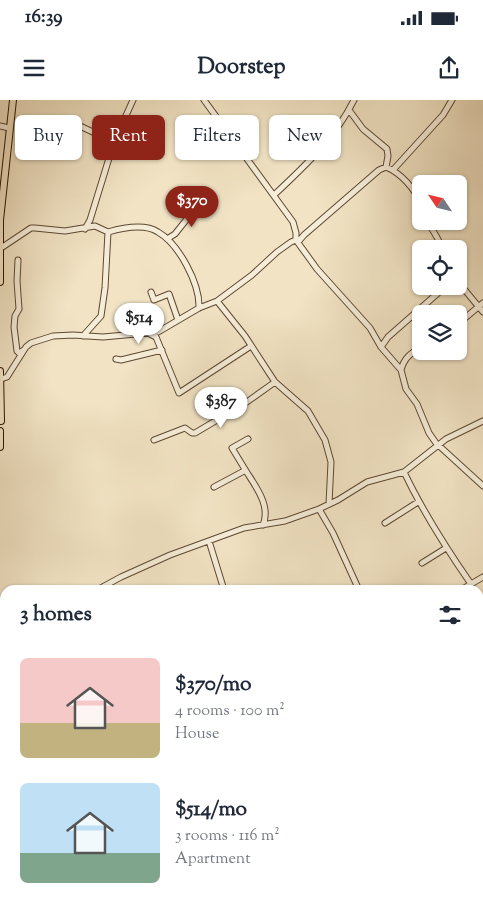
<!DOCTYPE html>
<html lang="en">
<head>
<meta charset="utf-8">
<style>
  :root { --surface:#fff; --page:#f6f6f7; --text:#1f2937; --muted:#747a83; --accent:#8f2418 }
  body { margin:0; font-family:"Sorts Mill Goudy",serif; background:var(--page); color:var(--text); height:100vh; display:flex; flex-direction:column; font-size:19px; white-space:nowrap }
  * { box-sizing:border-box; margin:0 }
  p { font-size:16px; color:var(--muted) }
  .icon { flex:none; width:28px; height:28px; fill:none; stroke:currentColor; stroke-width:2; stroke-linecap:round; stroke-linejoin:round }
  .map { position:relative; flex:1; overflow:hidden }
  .details { position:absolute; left:0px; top:485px; width:484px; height:320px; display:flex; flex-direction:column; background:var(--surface); border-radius:15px 15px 0 0; box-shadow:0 1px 4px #0004 }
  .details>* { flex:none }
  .guide { position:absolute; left:15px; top:15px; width:454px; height:45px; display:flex; gap:10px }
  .needle { width:32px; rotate:305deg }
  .tools { position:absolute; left:412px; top:75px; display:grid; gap:10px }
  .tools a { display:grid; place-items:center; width:55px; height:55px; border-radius:8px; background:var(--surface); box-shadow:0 1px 4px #0004; font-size:25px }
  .price { position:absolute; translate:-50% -42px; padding:0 11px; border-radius:18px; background:#fff; color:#222; font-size:16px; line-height:32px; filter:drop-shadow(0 1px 2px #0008) }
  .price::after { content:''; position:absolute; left:50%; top:30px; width:15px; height:11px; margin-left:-8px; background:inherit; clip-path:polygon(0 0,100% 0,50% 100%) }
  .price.selected { background:var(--accent); color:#fff }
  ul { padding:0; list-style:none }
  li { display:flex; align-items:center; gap:15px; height:125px; padding:0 20px }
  li span { display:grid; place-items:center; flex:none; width:140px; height:100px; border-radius:8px; color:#555 }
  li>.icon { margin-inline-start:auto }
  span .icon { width:60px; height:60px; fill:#fffc; stroke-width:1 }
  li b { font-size:21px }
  h2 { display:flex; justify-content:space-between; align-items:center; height:60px; padding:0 20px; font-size:21px }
  .tag { padding:0 18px; border-radius:8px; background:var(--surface); box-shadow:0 1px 4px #0004; font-size:18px; line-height:45px }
  .tag.selected { background:var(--accent); color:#fff }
  .status { display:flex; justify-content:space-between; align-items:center; height:35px; padding:0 25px; background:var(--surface); direction:ltr }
  .status svg { height:14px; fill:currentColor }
  header { display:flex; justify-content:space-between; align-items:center; height:65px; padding:0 20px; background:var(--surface); font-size:22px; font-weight:700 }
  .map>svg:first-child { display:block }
</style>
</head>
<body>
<div class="status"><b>16:39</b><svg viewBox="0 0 49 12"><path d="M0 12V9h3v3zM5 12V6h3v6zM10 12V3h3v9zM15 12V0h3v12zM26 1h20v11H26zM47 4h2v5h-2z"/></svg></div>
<header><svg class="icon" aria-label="menu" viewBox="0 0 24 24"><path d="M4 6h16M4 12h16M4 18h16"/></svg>Doorstep<svg class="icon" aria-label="share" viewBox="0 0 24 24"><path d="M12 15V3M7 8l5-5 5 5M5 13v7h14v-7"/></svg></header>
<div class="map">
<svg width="483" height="805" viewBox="0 0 483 805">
  <rect width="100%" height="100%" fill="#f1e3c4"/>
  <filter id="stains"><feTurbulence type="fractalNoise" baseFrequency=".004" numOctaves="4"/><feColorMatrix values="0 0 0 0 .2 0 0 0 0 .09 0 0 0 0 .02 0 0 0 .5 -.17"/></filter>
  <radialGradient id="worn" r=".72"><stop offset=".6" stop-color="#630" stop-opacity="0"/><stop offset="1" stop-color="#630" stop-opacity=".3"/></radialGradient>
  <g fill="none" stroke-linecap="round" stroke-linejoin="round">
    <g stroke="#5d4832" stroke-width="7">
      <path id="minor" d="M204,0l89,122 3,11v7
        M349,10l14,19 24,20 1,7 -2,11
        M0,26l9,2
        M80,26l34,16
        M393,70l50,-55 9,-15
        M274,95c30,-28 62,-58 80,-95
        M428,121c4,10 11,17 14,28
        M85,129l5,-9 24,-78 19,-42
        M167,139l8,-5 27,-34
        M298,142l6,-7 75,-65 7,-3c15,6 29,22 35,37
        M1,148l30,-20h4l30,3 30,-5 13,6c14,-4 36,-9 50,0 21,12 42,52 41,76
        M18,160l-1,21 2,28 -4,7 -1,11 3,24 2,2 3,-2
        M459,183l24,29
        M151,192l3,8 15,-6 9,26
        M217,201l28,35 30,46 33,29 17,29 6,22 -2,42
        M459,223l24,-20
        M150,234l6,3 23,56 72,-47
        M83,236l18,-20 4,-28 3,-56
        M381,247l7,-10 58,-51
        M116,259l5,1 41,-10
        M401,270c3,-12 10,-17 20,-23
        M1,279l6,-2 19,-30 5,-4 22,-7 20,-1 30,2 55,-5 41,-24 18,-7 35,-26 25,-23 14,-10 5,-2 21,29 53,59 11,19 20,23 5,19 11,15 12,29 7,10 47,43
        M154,340l31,-12 7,5h3l49,-29 31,-22
        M246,371l-14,-23 16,-9
        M404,372c19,40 42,76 67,112l-10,6
        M214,387l30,-16h2c10,16 25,35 17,54
        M319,409l14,24 26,57
        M385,423l33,-21
        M209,441l15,49
        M422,463l24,-15
        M471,484l12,-7
        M97,490l24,-13 49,-22 74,-27 41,-7 34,-12 19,-9 29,-18 37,-10 42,-33 37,-18
        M0,540l5,-1
        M479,548l4,-3
        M479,728l4,-2
        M0,748l5,-2
        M89,800l2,5
        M300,800l2,5
        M63,805l10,-5"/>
    </g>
    <g stroke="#2c1401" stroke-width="8">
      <path id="major" d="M0,182v-62l13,-120
        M0,271l1,50
        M0,347v-16
        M479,638l4,-2
        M479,645l4,-3
        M156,805l21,-5
        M189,805l20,-5"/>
    </g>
    <use href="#minor" stroke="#f6edd9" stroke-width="5"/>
    <use href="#major" stroke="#f1e3c4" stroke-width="6"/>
  </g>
  <rect width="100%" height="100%" filter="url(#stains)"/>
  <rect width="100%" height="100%" fill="url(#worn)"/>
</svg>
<div class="tools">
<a><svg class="needle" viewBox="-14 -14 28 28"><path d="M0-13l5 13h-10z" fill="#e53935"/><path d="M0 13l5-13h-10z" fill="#747a83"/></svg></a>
<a><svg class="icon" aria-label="locate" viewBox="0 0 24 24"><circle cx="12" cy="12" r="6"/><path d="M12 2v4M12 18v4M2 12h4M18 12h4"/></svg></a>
<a><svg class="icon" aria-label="layers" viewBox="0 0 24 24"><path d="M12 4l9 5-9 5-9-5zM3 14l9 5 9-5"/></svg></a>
</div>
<b class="price selected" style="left:192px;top:128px">$370</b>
<b class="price" style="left:139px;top:245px">$514</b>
<b class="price" style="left:221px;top:329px">$387</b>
<div class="guide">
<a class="tag">Buy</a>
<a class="tag selected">Rent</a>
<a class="tag">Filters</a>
<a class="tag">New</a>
</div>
<section class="details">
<h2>3 homes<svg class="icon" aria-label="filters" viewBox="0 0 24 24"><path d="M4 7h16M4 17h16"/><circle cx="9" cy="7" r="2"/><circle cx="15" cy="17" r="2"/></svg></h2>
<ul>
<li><span style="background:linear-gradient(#f6c9c9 65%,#c2b280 0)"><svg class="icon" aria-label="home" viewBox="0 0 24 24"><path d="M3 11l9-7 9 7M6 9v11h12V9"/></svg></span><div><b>$370/mo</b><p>4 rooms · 100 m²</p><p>House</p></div></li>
<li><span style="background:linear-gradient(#bfe0f5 70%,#7fa58c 0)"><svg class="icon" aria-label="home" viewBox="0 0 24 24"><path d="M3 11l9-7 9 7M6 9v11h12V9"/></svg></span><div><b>$514/mo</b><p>3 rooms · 116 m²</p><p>Apartment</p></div></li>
</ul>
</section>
</div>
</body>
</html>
